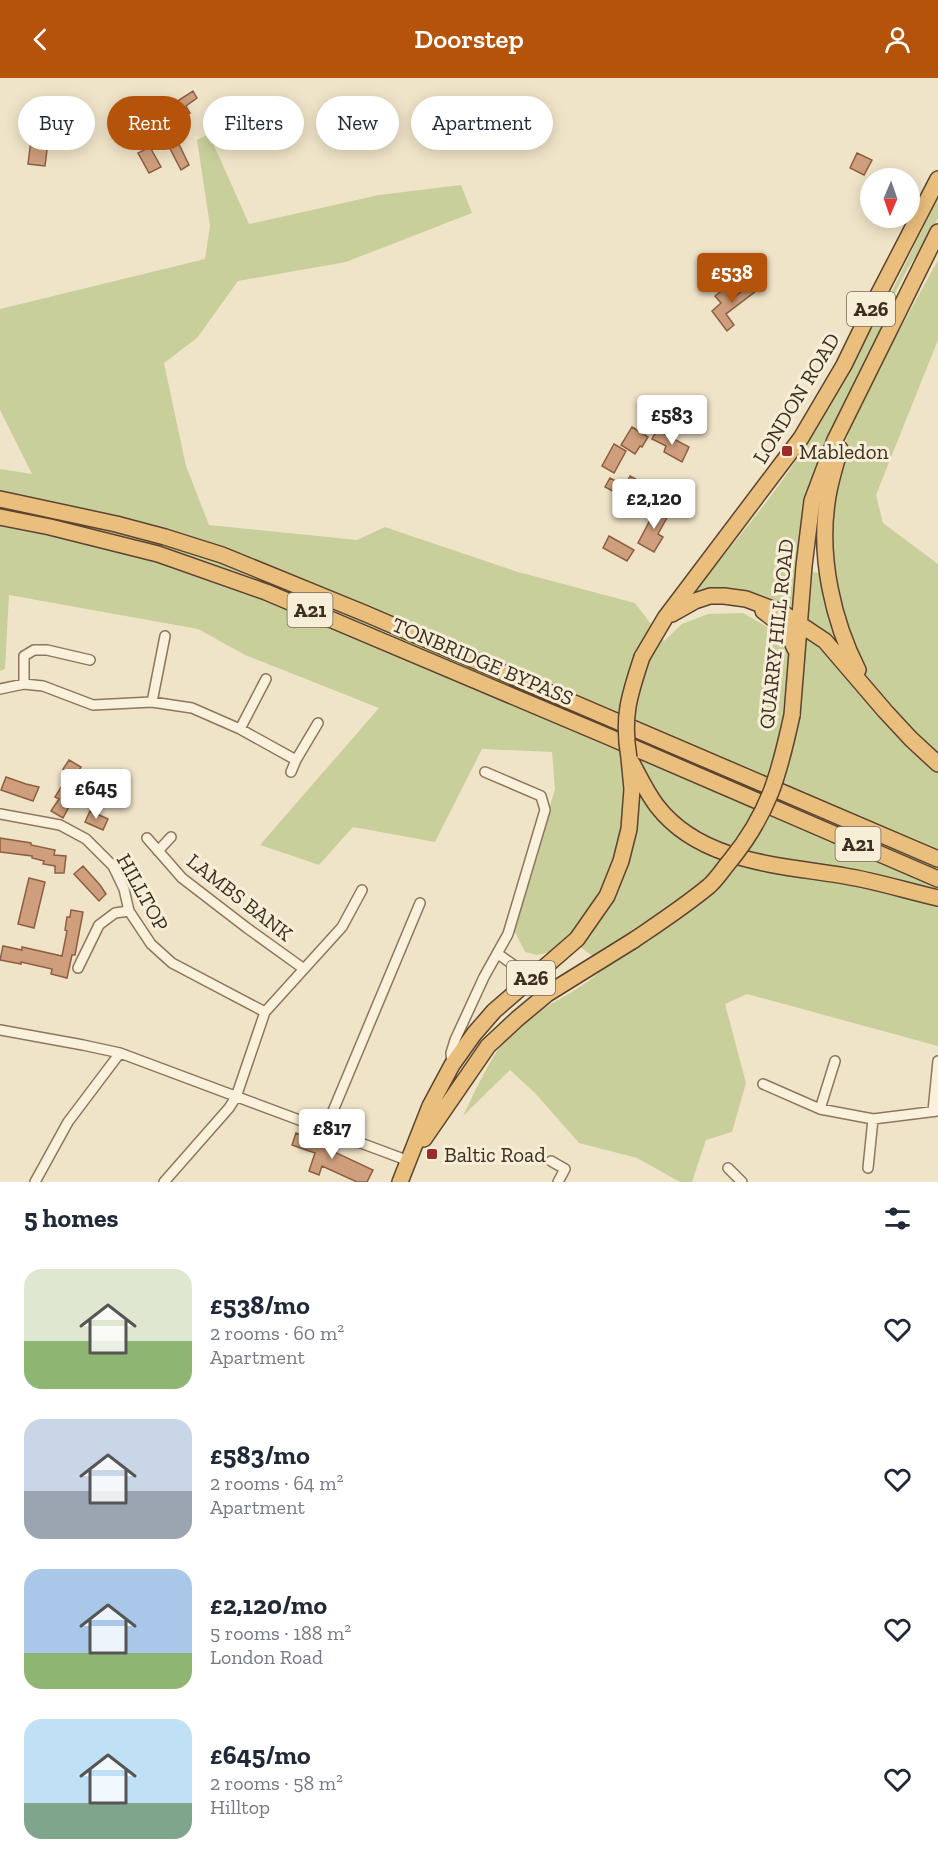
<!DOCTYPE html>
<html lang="en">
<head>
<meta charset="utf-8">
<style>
  :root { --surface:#fff; --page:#f2f2f3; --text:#1f2937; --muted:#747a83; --accent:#b45309 }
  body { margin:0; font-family:"Zilla Slab",serif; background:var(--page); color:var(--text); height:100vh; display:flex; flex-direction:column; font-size:22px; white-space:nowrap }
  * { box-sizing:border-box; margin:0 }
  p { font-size:20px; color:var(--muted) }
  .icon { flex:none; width:33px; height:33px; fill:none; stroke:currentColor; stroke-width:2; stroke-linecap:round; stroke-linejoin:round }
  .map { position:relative; height:1104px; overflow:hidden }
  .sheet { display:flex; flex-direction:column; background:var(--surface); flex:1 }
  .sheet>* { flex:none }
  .guide { position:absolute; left:18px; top:18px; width:600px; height:54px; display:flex; gap:12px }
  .needle { width:39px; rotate:182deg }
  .buttons { position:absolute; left:860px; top:90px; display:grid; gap:12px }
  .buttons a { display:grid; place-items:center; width:60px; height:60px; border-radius:50%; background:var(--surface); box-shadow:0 3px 15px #0003; font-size:30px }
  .price { position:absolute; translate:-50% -51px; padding:0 14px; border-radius:6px; background:#fff; color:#222; font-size:20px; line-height:39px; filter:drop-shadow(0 2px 3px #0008) }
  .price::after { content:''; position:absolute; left:50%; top:36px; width:18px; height:14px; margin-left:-9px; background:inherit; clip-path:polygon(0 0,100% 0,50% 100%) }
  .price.current { background:var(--accent); color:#fff }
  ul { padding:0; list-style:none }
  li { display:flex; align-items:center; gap:18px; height:150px; padding:0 24px }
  li span { display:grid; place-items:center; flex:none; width:168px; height:120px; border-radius:18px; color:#555 }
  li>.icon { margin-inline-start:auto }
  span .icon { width:72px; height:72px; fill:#fffc; stroke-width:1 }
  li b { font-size:26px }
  h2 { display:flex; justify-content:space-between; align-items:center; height:72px; padding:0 24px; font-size:26px }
  .chip { padding:0 21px; border-radius:27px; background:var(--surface); box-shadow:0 3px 15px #0003; font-size:21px; line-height:54px }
  .chip.current { background:var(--accent); color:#fff }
  header { display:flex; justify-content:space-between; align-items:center; height:78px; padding:0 24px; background:var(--accent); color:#fff; font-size:27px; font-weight:600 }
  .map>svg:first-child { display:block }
</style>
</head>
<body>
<header><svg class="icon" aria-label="back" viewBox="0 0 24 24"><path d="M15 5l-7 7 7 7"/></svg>Doorstep<svg class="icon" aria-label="person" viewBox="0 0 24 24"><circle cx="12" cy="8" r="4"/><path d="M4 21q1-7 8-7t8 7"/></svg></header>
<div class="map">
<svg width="938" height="1104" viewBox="0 0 938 1104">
  <rect width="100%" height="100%" fill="#f0e4c8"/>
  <path fill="#c9cf9b" d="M209,56l40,90 130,-29 82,-10 11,28 -126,49 -108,19 -41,57 -33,25 22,103 23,59 148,15 28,-13 133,45 117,31 29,38 18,-17 26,-10 35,-1 28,16 11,12 26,-1 15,11 15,18 20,-12c-34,-67 -36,-152 -10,-222 4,-13 11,-25 17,-38 22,-46 48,-91 73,-137v80l-62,155 7,28 55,41v482l-191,-52 -22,10 21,79 -14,49 -26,8 -14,42h-12l-43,-24 -58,-15 -44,-50 -25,-23 -47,46c14,-28 34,-75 58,-93 28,-21 59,-31 85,-57l-27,-20 -42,9 -12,-3 -12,-24 42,-139 -3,-37 -70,-3 -47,93 -82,-15 -34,38 -59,-20 119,-137 -134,-53 -47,-26 -189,-34 -4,74 -5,2v-202l32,5 -32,-64v-101l205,-50 5,-33 -13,-86z
    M938,120v20l-14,27 -16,23 -15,29 -7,6z
    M880,235l3,1 2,9 -63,138 -28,156 -51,-27 -22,-2 -31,9c34,-43 70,-84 101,-129 34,-49 61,-102 89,-155z
    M813,494l6,1 7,37 12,34 -3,2 -29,-22 2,-21 2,-1z"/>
  <path fill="#cf9f7d" stroke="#8d5f41" stroke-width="1.5" d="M193,13l4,7 -11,8 4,7 -16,10 -4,-6 -32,20 -7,-11 25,-16 3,3z
    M32,54l17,2 -4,32 -17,-2z
    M174,56l15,31 -8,5 -16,-31z
    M150,69l11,20 -12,6 -11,-20z
    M857,75l15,7 -8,15 -14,-7z
    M755,203l5,7 -34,26 8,11 -7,6 -15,-20 9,-8 -6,-7 10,-8 8,10z
    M632,349l16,10 -6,10 -2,-1 -5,8 -14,-9z
    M657,352l32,17 -7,15 -18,-10 2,-6 -14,-7z
    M614,366l12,7 -12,22 -12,-7z
    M630,398l15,8 -10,17 -14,-8 -1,2 -15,-8 5,-9 15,8z
    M657,429l12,7 -11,20 5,3 -9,15 -16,-9z
    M609,458l25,14 -7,11 -24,-13z
    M69,682l12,7 -6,10 -12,-8z
    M68,698l12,6 -2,8 -15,28 -12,-7 8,-12 -4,-2z
    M6,699l20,7 13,3 -6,14 -32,-11z
    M90,733l18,8 -5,11 -18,-8z
    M0,760l31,5v2l24,5 -1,5 12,1 -2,17h-9v-7l-12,-2 1,-3 -12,-3v-2l-32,-4z
    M83,788l17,19 6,9 -7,7 -25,-27z
    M29,800l16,4 -11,46 -16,-4z
    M71,832l12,2 -8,43h-3l-5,23 -16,-4 1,-5 -31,-7v2l-21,-4 3,-14 19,4v-3l40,9 5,-25 -2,-1 2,-13h3z
    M296,1055l34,12 -2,4 45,21 -6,12h-10l-35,-16 -3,9 -10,-4 6,-18 -23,-8z"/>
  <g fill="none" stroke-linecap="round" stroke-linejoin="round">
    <g stroke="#8d765c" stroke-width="12">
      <path id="minor" d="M24,606v-28l10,-6h13l43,10
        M0,611l24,-5 19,2 50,19 59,-3 40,6 48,21 56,31 22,-37
        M152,624l13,-66
        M240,651l26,-50
        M291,694l5,-12
        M0,736l60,11 26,14 27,27 11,23 5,22 22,33 21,19 93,49 -29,85 -7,11 -65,74
        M147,760l35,40 65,50 57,41
        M158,773l13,-14
        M498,876l34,24 15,16
        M78,890l21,-43 16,-12 14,-2
        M265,934l77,-85 20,-37
        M0,952l83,15 37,8 289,108
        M452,987l-1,-12 4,-13 29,-63 24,-43 37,-124 -4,-14 -56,-24
        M763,1006l57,25 53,10 65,-8
        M820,1031l15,-48
        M933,1033l5,-50
        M325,1052l95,-227
        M551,1083l14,8 -7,13
        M728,1090l14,14
        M868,1090l5,-49
        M35,1104l33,-60 52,-69"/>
    </g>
    <g stroke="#5b4430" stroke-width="18">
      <path id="trunk" d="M840,371c-5,18 -11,36 -13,54 -8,55 6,118 31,167
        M0,421l116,25 49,13 57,18 142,58 574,246
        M0,439l50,10 108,27 108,38 343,145 329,142
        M763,533c16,12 25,19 32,38
        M672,536l23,-13 15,-5h14l22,3 37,14 42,28 60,70 26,28 27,25
        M642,579l23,-39 136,-180 43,-73 33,-68 61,-118
        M792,637l12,-149 8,-65 23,-61 103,-208
        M632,685c8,15 15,30 25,43 44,57 124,59 188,70 31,5 62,15 93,22
        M424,1061l64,-93 29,-27 30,-25 87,-54
        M400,1104l30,-76 22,-41 22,-31 20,-23 83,-72 30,-43 14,-35 8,-32 3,-40 -3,-31"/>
    </g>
    <use href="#minor" stroke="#faf1dc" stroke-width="9"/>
    <use href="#trunk" stroke="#eabe7c" stroke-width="15"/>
    <g stroke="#5b4430" stroke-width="18" stroke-linecap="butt">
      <path id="trunk-bridge" d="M629,680c-7,-41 0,-62 13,-101
        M634,862c25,-17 51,-34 75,-54 8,-7 14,-17 21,-25 39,-48 49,-86 62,-146"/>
    </g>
    <use href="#trunk-bridge" stroke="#eabe7c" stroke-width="15"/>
  </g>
  <g fill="#9e2a2b" stroke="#f7eed8" stroke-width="2">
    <rect x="781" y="367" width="12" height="12" rx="3"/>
    <rect x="426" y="1070" width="12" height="12" rx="3"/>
  </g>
  <g text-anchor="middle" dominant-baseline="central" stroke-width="6" stroke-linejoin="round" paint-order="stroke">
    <g fill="#f7eed8" stroke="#756857" stroke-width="1.5">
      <rect x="847" y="214" width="48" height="34" rx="4.5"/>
      <rect x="287.5" y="515" width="45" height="34" rx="4.5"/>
      <rect x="835.5" y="749" width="45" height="34" rx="4.5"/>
      <rect x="507" y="883" width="48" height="34" rx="4.5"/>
    </g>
    <g font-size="20" font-weight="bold" fill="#3d2e20">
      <text x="871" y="231">A26</text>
      <text x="310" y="532">A21</text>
      <text x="858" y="766">A21</text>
      <text x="531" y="900">A26</text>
    </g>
    <g font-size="21" fill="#3d2e20" stroke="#f7eed8">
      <text transform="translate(796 320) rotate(-59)">LONDON ROAD</text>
      <text transform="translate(776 556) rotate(-84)">QUARRY HILL ROAD</text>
      <text transform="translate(483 583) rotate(23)">TONBRIDGE BYPASS</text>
      <text transform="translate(143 814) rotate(61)">HILLTOP</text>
      <text transform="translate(240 819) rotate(38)">LAMBS BANK</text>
    </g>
    <g font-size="21" fill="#3d2e20" stroke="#f7eed8" text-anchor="start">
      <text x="799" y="373">Mabledon</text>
      <text x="444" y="1076">Baltic Road</text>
    </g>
  </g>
</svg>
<div class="buttons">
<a><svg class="needle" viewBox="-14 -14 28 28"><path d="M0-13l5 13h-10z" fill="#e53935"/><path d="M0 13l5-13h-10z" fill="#747a83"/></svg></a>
</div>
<b class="price current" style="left:732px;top:226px">£538</b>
<b class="price" style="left:672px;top:368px">£583</b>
<b class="price" style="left:654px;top:452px">£2,120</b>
<b class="price" style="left:96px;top:742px">£645</b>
<b class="price" style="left:332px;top:1082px">£817</b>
<div class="guide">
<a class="chip">Buy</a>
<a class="chip current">Rent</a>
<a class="chip">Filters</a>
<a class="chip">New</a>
<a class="chip">Apartment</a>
</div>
</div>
<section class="sheet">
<h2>5 homes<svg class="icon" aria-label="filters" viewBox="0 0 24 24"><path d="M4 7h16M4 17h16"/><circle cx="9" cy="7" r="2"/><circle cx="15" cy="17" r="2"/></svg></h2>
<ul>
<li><span style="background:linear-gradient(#dfe7d0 60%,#8fb573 0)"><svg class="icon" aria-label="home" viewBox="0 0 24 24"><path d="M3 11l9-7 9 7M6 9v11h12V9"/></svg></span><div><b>£538/mo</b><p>2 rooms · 60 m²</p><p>Apartment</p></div><svg class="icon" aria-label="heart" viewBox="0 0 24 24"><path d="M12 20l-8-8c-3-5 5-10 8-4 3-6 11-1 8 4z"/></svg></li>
<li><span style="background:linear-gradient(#c9d6e8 60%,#9aa5b1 0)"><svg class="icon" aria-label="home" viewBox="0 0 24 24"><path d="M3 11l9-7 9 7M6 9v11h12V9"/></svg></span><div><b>£583/mo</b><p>2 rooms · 64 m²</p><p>Apartment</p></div><svg class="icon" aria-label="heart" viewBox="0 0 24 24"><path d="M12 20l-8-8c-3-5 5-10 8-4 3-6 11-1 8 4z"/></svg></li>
<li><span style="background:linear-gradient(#a9c7e8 70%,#8fb573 0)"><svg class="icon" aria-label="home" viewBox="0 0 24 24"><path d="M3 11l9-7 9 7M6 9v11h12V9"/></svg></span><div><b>£2,120/mo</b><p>5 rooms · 188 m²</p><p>London Road</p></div><svg class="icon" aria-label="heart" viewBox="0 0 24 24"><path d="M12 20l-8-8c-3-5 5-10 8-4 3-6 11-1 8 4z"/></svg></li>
<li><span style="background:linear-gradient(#bfe0f5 70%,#7fa58c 0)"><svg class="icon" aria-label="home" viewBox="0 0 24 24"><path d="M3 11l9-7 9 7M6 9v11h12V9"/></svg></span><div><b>£645/mo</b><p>2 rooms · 58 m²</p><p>Hilltop</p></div><svg class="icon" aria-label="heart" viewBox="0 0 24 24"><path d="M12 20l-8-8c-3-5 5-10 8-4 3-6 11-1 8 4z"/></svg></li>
</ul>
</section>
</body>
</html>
